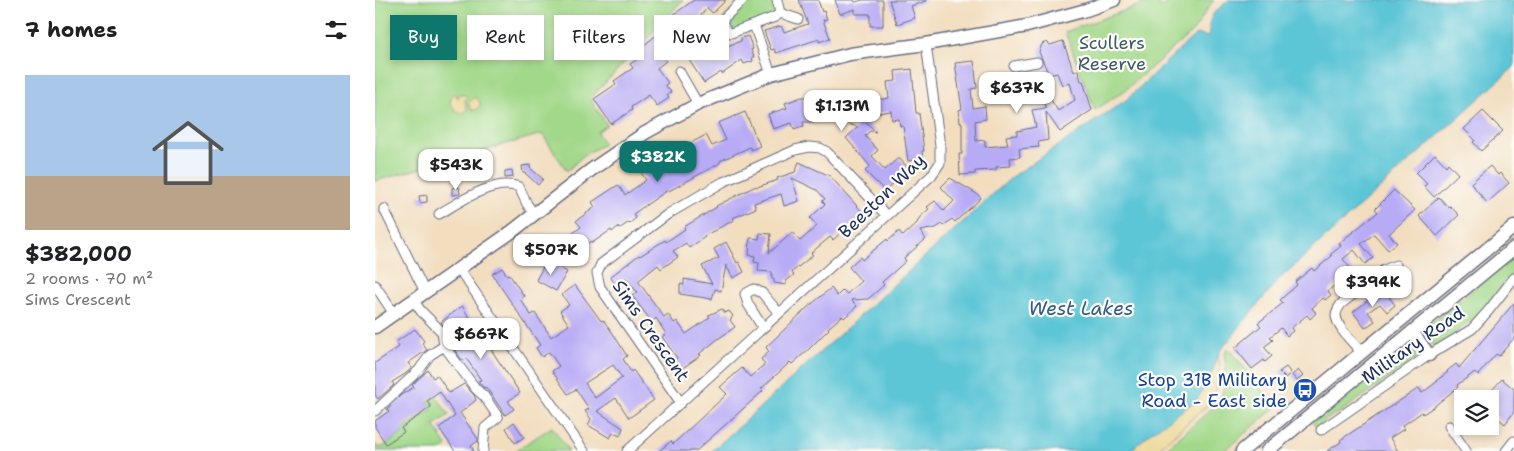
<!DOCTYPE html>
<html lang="en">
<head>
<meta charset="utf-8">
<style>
  :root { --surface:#fff; --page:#f2f2f2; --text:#202124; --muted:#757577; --line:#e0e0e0; --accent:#0f766e }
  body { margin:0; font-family:"Shantell Sans",sans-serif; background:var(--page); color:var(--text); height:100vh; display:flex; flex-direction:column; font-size:19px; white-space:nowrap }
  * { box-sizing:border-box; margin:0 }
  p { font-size:16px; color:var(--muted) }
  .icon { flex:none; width:28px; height:28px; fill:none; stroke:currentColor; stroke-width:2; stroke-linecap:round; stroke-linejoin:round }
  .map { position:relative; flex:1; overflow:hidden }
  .panel { display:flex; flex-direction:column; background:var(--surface); width:375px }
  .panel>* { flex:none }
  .guide { position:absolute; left:15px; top:15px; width:475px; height:45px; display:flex; gap:10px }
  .fabs { position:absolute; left:1079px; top:390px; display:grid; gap:10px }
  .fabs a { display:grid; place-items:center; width:45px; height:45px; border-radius:0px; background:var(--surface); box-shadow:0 2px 8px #0003; font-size:25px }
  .price { position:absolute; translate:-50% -42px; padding:0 11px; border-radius:10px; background:#fff; color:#222; font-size:16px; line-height:32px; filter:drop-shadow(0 1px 2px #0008) }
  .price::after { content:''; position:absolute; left:50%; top:30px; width:15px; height:11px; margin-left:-8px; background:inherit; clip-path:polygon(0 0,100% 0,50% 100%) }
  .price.current { background:var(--accent); color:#fff }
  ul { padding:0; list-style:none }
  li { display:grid; align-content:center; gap:10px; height:265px; padding:0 25px }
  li+li { border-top:1px solid var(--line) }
  li span { display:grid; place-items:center; height:155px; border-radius:0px; color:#555 }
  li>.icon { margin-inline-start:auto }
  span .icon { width:90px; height:90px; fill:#fffc; stroke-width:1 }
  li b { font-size:21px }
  h2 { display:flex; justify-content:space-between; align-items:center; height:60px; padding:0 25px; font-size:21px }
  .pill { padding:0 18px; border-radius:0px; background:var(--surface); box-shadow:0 2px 8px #0003; font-size:18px; line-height:45px }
  .pill.current { background:var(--accent); color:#fff }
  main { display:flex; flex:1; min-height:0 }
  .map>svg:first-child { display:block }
</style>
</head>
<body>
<main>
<section class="panel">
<h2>7 homes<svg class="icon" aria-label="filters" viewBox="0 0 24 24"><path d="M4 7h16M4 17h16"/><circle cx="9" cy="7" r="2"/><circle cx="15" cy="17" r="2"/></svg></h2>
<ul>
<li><span style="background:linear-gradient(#a9c7e8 65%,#b9a48a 0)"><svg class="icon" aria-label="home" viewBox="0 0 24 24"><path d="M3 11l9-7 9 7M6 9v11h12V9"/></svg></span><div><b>$382,000</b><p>2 rooms · 70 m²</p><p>Sims Crescent</p></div></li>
</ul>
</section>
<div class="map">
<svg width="1139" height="451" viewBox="0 0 1139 451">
  <rect width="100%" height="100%" fill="#fdfcf7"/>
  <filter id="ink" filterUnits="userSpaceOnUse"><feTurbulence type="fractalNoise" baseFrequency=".02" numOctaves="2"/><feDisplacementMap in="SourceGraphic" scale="10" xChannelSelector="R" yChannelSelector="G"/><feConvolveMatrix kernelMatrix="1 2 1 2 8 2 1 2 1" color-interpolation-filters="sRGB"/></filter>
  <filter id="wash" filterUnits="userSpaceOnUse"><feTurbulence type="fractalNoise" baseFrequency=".0096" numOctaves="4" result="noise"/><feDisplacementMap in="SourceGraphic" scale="20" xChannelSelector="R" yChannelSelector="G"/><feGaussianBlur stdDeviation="1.12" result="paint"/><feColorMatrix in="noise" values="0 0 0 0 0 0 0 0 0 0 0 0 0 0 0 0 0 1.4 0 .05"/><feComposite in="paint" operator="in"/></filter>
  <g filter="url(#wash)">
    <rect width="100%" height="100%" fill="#f2ddbf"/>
    <path fill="#a2d889" stroke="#5e8474" d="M0,0h308l-93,99 17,26 -10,7 7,12 -20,11 -17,16 -25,-37 -167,47z
      M368,0h34l3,13 -49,20 -7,-15z
      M779,0h3l4,7 8,-5v-2h45c-9,10 -13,22 -22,32l-68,59 -29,19 -30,-78z
      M1139,256v11l-2,7 -36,43 -37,28h-7l-5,-4 -3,-7 2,-6z
      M1031,346l8,5 2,8 -77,54 -6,2 -17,12 -4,-5z
      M853,348l48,59 -52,44h-60l56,-50c5,-14 8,-31 4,-46z
      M61,396l13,19 -15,10 13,21 -7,5h-65v-7l2,3h6l20,-14 -1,-4 30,-20 -4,-7z
      M177,427l17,24h-51v-2z"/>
    <path fill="#eeda9e" stroke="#84847e" d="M85,93l7,3 -2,5 2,9 -4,3 -7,-2 -6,-8 2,-8 3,-1 3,4z
      M100,97l5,5v4l-4,4h-4l-4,-7z
      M841,352l4,11 -5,35 -59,53h-26l64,-57z"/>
    <path fill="#5bc5d6" stroke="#3b7a9a" d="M854,0h285v67l-237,214 -57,70 -9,24 -14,25 -48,34 -19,17h-418l300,-274 114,-77 70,-66 12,3 2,-16 2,-6z"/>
    <g id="blocks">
      <path fill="#b8abf6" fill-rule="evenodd" d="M319,0h32l-13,13 -6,-5 -9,10 7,10 4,-3 15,22 17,-6v-3l7,-2 5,13 -2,1 3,7h-2l1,4 -9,3 -2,-4 -20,14 -1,-2 -17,11 -21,-32 -8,-1 -11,8 2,3 -9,7 11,15 -3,2 6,7 -4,3 2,3 -12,8 -8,-11 -18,12 1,3 -21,14 -17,-25 22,-15 -2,-3 19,-13 -3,-4 12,-8 -4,-6 26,-21 -2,-3 9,-8 -1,-1z
        M424,0h19l4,12 2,-1 3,8 -4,1 7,18 -11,4v-3l-43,14 -2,-4 -3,1 -7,-19 17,-5 3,6 24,-8z
        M460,0h19l1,2 8,-2h20v26h-13v-12h-15v-5l-15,5z
        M514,0h37v1l-15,5 4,12 -18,6z
        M688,41l11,31 4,-2 3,11h2l9,29 -32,22 -14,-20 2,28 -10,2 1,5 -20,2 1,8 -10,1 1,8 -15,1v3l-21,1v3l-15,1 -1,-21h3v-31h-2l-1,-13 3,-1 -7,-46 19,-2 3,27 -6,1 2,19 12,-2 1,13 -11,2 1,20 9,-1v7l23,-2 -2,-9 11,-1v-4l19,-4 -4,-17 14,-2 -2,-4 7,-4 7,11 17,-11 -5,-17 -8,2 -5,-12 -8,2 -10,-23 3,-8 5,-2 3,3z
        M537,69l4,44h3l5,38h-2l1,8 -15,2 -5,-35h-3l-1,-7 -7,1 -1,-9 -13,2 -1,-13 12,-2 -2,-16 9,-1 -1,-10z
        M470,96l16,4 -2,5 4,1 -4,9 17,17 -6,-1 -5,5 13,14 -6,6 13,14 12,-11h3l9,10 -24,22 -20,-20 5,-5 -24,-28 12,-11 -26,-8 2,-6h-19v9h-12l1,4 -10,3 -2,-6 -19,6 -5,-15 19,-6 -2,-5 17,-6h17v6h8v3l14,5z
        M1108,111l20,20 -22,20 -8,-9 2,-2 -11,-11z
        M370,112l15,34 -9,4 -1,-3 -30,14v2l-51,28 -1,-1 -35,24 3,4 -6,5 -1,-1 -10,7 -1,-2 -6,5 -1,-2 -19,13 -1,-2 -30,21 -10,-13 30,-22 -5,-6 19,-14 -3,-5 26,-17 7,10 21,-15 -6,-9 36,-23 1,2 29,-15 6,11 14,-6 -8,-17z
        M1060,154l11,12 2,-3 10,11 -24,23 -10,-11 3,-2 -11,-11z
        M424,162l31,14 35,39 -19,17 -2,-2 -11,10 -3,-3 -19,16 2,2 -21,17 2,3 -8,6v4l-12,-2v-4h-2v-7l-14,-1 1,-8 -5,-1 1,-6 -6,-1 1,-17 9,1 1,-6 11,1 -2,19 24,-21 7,9 17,-15 -7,-8 15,-14 -3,-3 3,-2 -8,-9 -25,-12 7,23 -15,5 -3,-12 -27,9 2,5 -23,10 1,2 -30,16 1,1 -16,11 -3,-5 -13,8 5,6 -17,12 -3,-4 -20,16 26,36 4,-3 6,9 3,-2 9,13 23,-16v-3l13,-6 2,4 5,-2 4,5 -3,4 5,7 -17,12 -19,15 2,1 -21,15 -7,-10 4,-2 -15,-21 4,-3 -10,-16 -4,4 -20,-26 5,-4 -11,-14 -9,8 -7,-9 29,-22 1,1 25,-16 1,2 19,-13 -1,-2 33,-20 -1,-1 40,-20 1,1 21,-7 -1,-2 18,-6z
        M155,165v3l13,11 -5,6 -13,-12h-2l-1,-7z
        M1115,166l8,9 2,-2 9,10 -22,20 -16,-20z
        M137,170l1,7 -8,1v-7z
        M575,178l27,16 4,4 -26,24 -3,-3 -9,7 -1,-2 -6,4 -16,3 6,8 -22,19 2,3 -24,21 2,3 -16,14 -17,1 6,6 -13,12 -2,-2 -14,12 1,1 -21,21 -16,14 -2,-2 -29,27 2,2 -67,60h-37l12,-10 2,3 54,-50 -7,-7 22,-19 8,9 15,-13 -4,-5 8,-7 -3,-5 42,-40 23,-19 6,8 6,-6 4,4 14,-13 -12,-14 11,-10 2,3 25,-21 1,2 11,-10 4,5 14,-13 3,-6 9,-8 -2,-2 8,-6 9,10 10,-10 -13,-14z
        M84,187l1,7 -8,1v-7z
        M1019,190l21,20 -26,24 8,9 -9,7 -14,-16 -13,10 12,14 -8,6 -11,-14 -11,9 12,15 -8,6 -2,-3 -17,14 3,4 -6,5 -2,-2 -11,10 4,5 -6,6 -3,-4 -16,13 2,3 -6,5 -6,-8 -11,9 3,3 -9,7 8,9 -7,6 -1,-2 -12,9 -17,-21 26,-22 -3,-3 25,-20 -3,-3 17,-15 -2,-3 17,-14 2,3 18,-15 -2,-1 11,-9 -2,-3 39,-31 -3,-3z
        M52,195v7l-7,1 -1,-7z
        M1064,197l9,10 2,-1 9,9 -22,21 -18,-20z
        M351,242l11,21 2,-1 5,10 -11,6 -7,-13 -5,26 -6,-2 -3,10 -32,-5v-10l4,1v-6l28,5 -10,-18 17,-8 -5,-9z
        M172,260l20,12 -11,19 -20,-11z
        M127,268l5,7 2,-1 15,22 -4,3 11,16 4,-2 16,24 18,-12 -9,-14 9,-6 -7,-10 13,-10 26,36 2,-1 9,12 15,24 -4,3 8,13 2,-2 21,30 -25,18 -13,-20 -19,13 26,17 -3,8 -7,-3 -3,5 -22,-13 3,-6 -6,-8 4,-2 -13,-20 -8,5 -16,-23 7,-5 -10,-14 -7,5 -6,-9 4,-3 -48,-71zM238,365l9,13 -27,20 -10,-15z
        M1008,289l12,16 -8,7 -7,-8 -12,8 7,9 -10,7 -12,-16z
        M1139,303v35l-15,18 -3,-2 -18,21 -3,-3 -18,13 1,2 -26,21 -9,6 -1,-2 -20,14 2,3 -14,9 8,13h-71l14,-9 -1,-2 79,-52 3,5 16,-12 -1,-1 11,-8 -1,-1 9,-7 3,4z
        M87,306l13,20 -5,3 13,19 5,-3 32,48 -12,8 6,8 -9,6 -19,-28 -2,1 -6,-7 3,-1 -15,-22 -3,3 -13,-17 5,-3 -14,-19z
        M40,329l9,12 -2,2 5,7 -19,13 4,5 -7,6 -13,8 2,3 -16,14 -3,-4v-32l24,-16 -3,-5z
        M911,367l5,6 -6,5 -6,-6z
        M53,370l5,8 4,-3 12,18 15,-9 10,11 2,5 -16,13 18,26v2l-7,5 3,5h-19l-16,-23 16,-12 -15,-24 -13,9 4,6 -30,21 3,4 -18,12 -11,-17v-6l14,-10 -2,-2 14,-14 13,-8 -2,-2z
        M923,370l5,6 -6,5 -5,-6z
        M1127,379l12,10v23l-9,12 -15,-13v-12h-6z
        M139,422l10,15 -9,6 -9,-15z"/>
    </g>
  </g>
  <g filter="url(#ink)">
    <use href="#blocks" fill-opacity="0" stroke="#666c80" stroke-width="1"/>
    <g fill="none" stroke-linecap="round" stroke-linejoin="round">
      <g stroke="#666c80" stroke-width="11">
        <path id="street" d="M368,0l-19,18 -2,5 5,8 4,2 44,-16 5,-4 -3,-13
          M405,13l18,6
          M379,25l17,49
          M639,66l23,-4
          M304,71l19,33
          M9,209l41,83
          M64,214c22,-13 55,-36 80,-27l8,17 7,10
          M84,269l125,182
          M0,285l19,29
          M39,301l7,10 21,21 2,14 32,43 8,7 14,21 -13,11 -2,23
          M388,328l-15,-24 -3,-10 9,-5 8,4 17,20
          M987,353c-8,-10 -25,-24 -26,-38 0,-4 3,-8 5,-11l43,-34 12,-5
          M306,403l-81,-116 -3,-14 4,-9 67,-50 55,-32 72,-32 14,-3 11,1 7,4 60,64
          M0,411l44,-41 11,-15 14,-9
          M1074,426l17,25
          M946,430l108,-75 43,-26 17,-19 25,-32
          M252,451l304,-275 9,-13v-17l-14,-102
          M1131,451l8,-10"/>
      </g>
      <g stroke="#666c80" stroke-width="15">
        <path id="secondary" d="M0,327l135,-94 81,-63 54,-37 53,-29 73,-30 79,-20 76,-10 101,-18 59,-16 28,-10
          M1037,332l17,23
          M867,451l272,-224
          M892,451l247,-203"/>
      </g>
      <use href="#street" stroke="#fff" stroke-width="9"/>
      <use href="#secondary" stroke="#fff" stroke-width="12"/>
    </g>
  </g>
  <defs>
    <g id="bus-disc" transform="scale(1.25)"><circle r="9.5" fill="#1a4fb4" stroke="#fdfcf7"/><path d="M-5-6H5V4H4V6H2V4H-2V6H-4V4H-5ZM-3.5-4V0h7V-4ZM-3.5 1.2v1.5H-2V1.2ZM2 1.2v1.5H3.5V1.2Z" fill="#fff"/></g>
  </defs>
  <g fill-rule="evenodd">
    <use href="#bus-disc" x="930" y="390"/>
  </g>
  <g text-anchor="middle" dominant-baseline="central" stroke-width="4.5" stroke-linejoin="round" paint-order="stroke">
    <g font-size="18" fill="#3d5969" stroke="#fdfcf7">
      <text x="737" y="43">Scullers<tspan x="737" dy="21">Reserve</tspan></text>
    </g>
    <g font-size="18" fill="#1b2f5e" stroke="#fdfcf7">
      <text transform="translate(507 196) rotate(-44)">Beeston Way</text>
      <text transform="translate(276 331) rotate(55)">Sims Crescent</text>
      <text transform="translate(1038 345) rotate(-35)">Military Road</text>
    </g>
    <g font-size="18" fill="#164399" stroke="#fdfcf7" text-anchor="end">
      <text x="912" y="380">Stop 31B Military<tspan x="912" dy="21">Road - East side</tspan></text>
    </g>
    <g font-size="19" font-style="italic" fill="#2e5c82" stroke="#fdfcf7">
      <text x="706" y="308">West Lakes</text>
    </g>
  </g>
</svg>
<div class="fabs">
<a><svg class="icon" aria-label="layers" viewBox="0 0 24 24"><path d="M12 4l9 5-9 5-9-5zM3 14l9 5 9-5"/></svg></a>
</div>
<b class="price" style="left:642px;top:114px">$637K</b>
<b class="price" style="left:467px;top:132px">$1.13M</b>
<b class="price current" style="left:283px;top:183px">$382K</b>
<b class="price" style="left:81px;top:191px">$543K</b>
<b class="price" style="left:176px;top:276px">$507K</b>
<b class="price" style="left:998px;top:308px">$394K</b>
<b class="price" style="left:106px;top:360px">$667K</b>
<div class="guide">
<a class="pill current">Buy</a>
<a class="pill">Rent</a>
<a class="pill">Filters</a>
<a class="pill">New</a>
</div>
</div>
</main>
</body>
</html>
